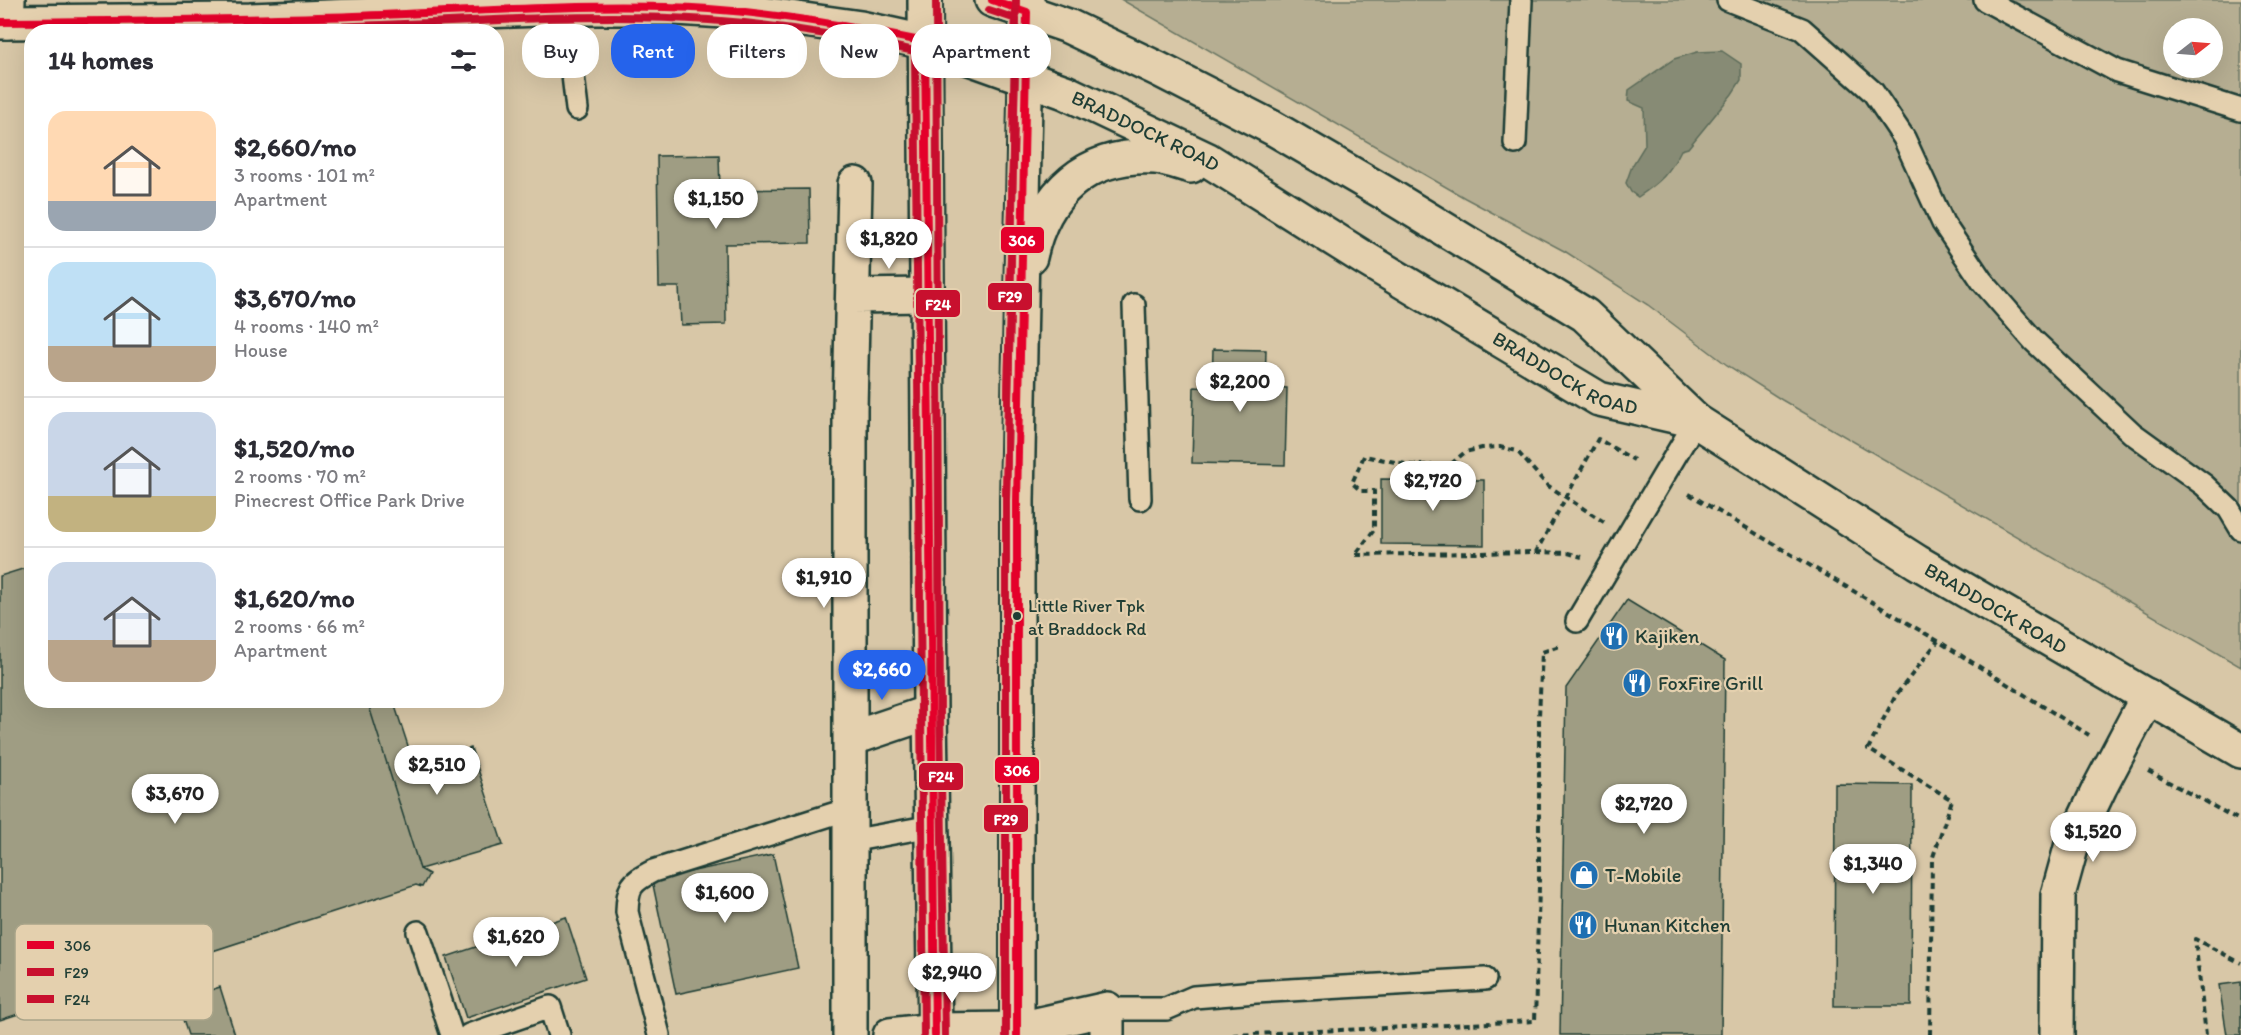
<!DOCTYPE html>
<html lang="en">
<head>
<meta charset="utf-8">
<style>
  :root { --surface:#fff; --page:#f2f2f3; --text:#2b2b33; --muted:#7c7c81; --line:#e1e1e2; --accent:#2563eb }
  body { margin:0; font-family:Itim,sans-serif; background:var(--page); color:var(--text); height:100vh; display:flex; flex-direction:column; font-size:22px; white-space:nowrap }
  * { box-sizing:border-box; margin:0 }
  p { font-size:20px; color:var(--muted) }
  .icon { flex:none; width:33px; height:33px; fill:none; stroke:currentColor; stroke-width:2; stroke-linecap:round; stroke-linejoin:round }
  .map { position:relative; flex:1; overflow:hidden }
  .side { position:absolute; left:24px; top:24px; width:480px; height:684px; display:flex; flex-direction:column; background:var(--surface); border-radius:24px; box-shadow:0 6px 24px #0002 }
  .side>* { flex:none }
  .top-card { position:absolute; left:522px; top:24px; width:570px; height:54px; display:flex; gap:12px }
  .needle { width:39px; rotate:73deg }
  .tools { position:absolute; left:2163px; top:18px; display:grid; gap:12px }
  .tools a { display:grid; place-items:center; width:60px; height:60px; border-radius:50%; background:var(--surface); box-shadow:0 6px 24px #0002; font-size:30px }
  .price { position:absolute; translate:-50% -51px; padding:0 14px; border-radius:21px; background:#fff; color:#222; font-size:20px; line-height:39px; filter:drop-shadow(0 2px 3px #0008) }
  .price::after { content:''; position:absolute; left:50%; top:36px; width:18px; height:14px; margin-left:-9px; background:inherit; clip-path:polygon(0 0,100% 0,50% 100%) }
  .price.selected { background:var(--accent); color:#fff }
  ul { padding:0; list-style:none }
  li { display:flex; align-items:center; gap:18px; height:150px; padding:0 24px }
  li+li { border-top:2px solid var(--line) }
  li span { display:grid; place-items:center; flex:none; width:168px; height:120px; border-radius:18px; color:#555 }
  li>.icon { margin-inline-start:auto }
  span .icon { width:72px; height:72px; fill:#fffc; stroke-width:1 }
  li b { font-size:26px }
  h2 { display:flex; justify-content:space-between; align-items:center; height:72px; padding:0 24px; font-size:26px }
  .pill { padding:0 21px; border-radius:24px; background:var(--surface); box-shadow:0 6px 24px #0002; font-size:21px; line-height:54px }
  .pill.selected { background:var(--accent); color:#fff }
  .map>svg:first-child { display:block }
</style>
</head>
<body>
<div class="map">
<svg width="2241" height="1035" viewBox="0 0 2241 1035">
  <rect width="100%" height="100%" fill="#d8c7a7"/>
  <filter id="ink" filterUnits="userSpaceOnUse"><feTurbulence type="fractalNoise" baseFrequency=".0167" numOctaves="2"/><feDisplacementMap in="SourceGraphic" scale="12" xChannelSelector="R" yChannelSelector="G"/><feConvolveMatrix kernelMatrix="1 2 1 2 8 2 1 2 1" color-interpolation-filters="sRGB"/></filter>
  <g filter="url(#ink)">
    <path fill="#b6ae92" stroke="#6a7663" stroke-width="1.5" fill-rule="evenodd" d="M1122,0h1119v667l-459,-267 -55,-35 -79,-60 -82,-53 -101,-54zM2174,28h38v40h-38z"/>
    <path fill="#878b74" stroke="#5d6c5a" stroke-width="1.5" d="M1722,51l19,13v16l-9,14 -44,54 -7,2c-11,23 -21,32 -43,47l-7,-5 -5,-9 6,-17 13,-21 -1,-37 -16,-7 1,-11 45,-31 23,-7z"/>
    <path fill="#9f9d83" stroke="#1f3d34" stroke-width="1.5" d="M719,155l1,35 89,-1 1,54 -85,1 1,80 -45,1 -2,-38h-20l-2,-131z
      M1213,349l53,1 -1,37 22,1 -2,77 -93,-2 2,-76 18,1z
      M1381,479l103,1v65l-103,-1z
      M32,566v134h335l53,169 9,5 -7,13 -6,-2 -416,135v-444z
      M1627,600l98,60 -4,375h-161l6,-347z
      M367,700h26l22,67 56,-19 32,97 -83,24z
      M1835,784l77,1 -1,221h-77z
      M773,854l25,114 -122,26 -24,-114z
      M566,917l20,61 -120,40 -20,-61z
      M2241,982v53h-14l-8,-50z
      M220,987l15,48h-47l-11,-34z"/>
    <g fill="none" stroke-linecap="round" stroke-linejoin="round">
      <g stroke="#1f3d34" stroke-width="26">
        <path id="lane" d="M1728,0l74,29 71,63 31,46 39,85 39,58 52,60 98,92 72,52 25,24 12,20
          M1985,0l132,71 124,39
          M565,8l12,101
          M1515,143l6,-143
          M1134,305l6,194
          M1577,621l119,-200
          M850,841l82,-15
          M418,932l34,103
          M1107,1009h59l28,-12 62,-5 229,-13
          M469,1035l81,-28 9,28
          M659,1035l-32,-123c1,-25 3,-29 26,-41l196,-62"/>
      </g>
      <g stroke="#1f3d34" stroke-width="38">
        <path id="street" d="M7,22l1,-22
          M853,296l74,-1
          M850,739l80,-27
          M850,1035v-626l5,-225
          M890,1035l45,-5 83,-1 89,-20v26
          M2057,1035l1,-140 13,-47 29,-61 48,-91"/>
      </g>
      <g stroke="#1f3d34" stroke-width="38">
        <g id="primary">
          <path d="M925,0l5,712 5,323"/>
          <path id="s1" d="M992,0l76,26 90,43 115,59 117,68 195,119 111,106 221,141 324,189"/>
          <path id="s2" d="M0,22l250,-2 315,-12h112l78,5 106,15 64,14 140,50 143,68 156,98 235,141 97,22"/>
          <path d="M1030,257c14,-65 57,-104 125,-100 12,1 25,6 36,9"/>
          <path d="M1017,1035v-534l10,-501"/>
        </g>
      </g>
      <path stroke="#1f3d34" stroke-width="4" stroke-dasharray="6 4.5" stroke-linecap="butt" d="M1689,494l249,147 151,94
        M1604,522l-57,-37 -30,-34 -17,-4 -18,1 -17,4 -15,13h-39l-47,-9 -12,27 9,8h13v39l-19,25 181,-3 62,-113 36,21
        M1536,552l32,1 14,4
        M2148,771l93,50
        M1233,1035l302,-14 4,-134v-171l3,-64 20,-7
        M1930,1035l2,-175 20,-60 -84,-51 28,-54 42,-54
        M2206,1035l-11,-96 46,24"/>
      <use href="#lane" stroke="#e4d0ae" stroke-width="21"/>
      <use href="#street" stroke="#e4d0ae" stroke-width="33"/>
      <use href="#primary" stroke="#e4d0ae" stroke-width="33"/>
      <g stroke="#e4d0ae" stroke-width="12">
        <path id="bus-1" d="M992,0l35,12 -10,489v534
          M0,22c118,-1 236,-2 354,-6 118,-4 237,-14 355,-7 73,5 144,18 216,33l10,993"/>
      </g>
      <g stroke="#e4d0ae" stroke-width="12">
        <path id="bus-2" d="M989,10l27,9 -10,482v534
          M107,32c83,-1 166,-2 249,-6 117,-4 236,-14 353,-6 69,5 138,16 206,31l9,984"/>
      </g>
      <g stroke="#e4d0ae" stroke-width="12">
        <path id="bus-3" d="M936,0l4,712 5,323
          M1006,1035v-534l10,-501"/>
      </g>
      <use href="#bus-1" stroke="#e4002b" stroke-width="8"/>
      <use href="#bus-2" stroke="#c8102e" stroke-width="8"/>
      <use href="#bus-3" stroke="#c8102e" stroke-width="8"/>
    </g>
  </g>
  <defs>
    <g id="restaurant-disc" transform="scale(1.5)"><circle r="9.5" fill="#1f6fb2" stroke="#e4d0ae"/><path d="M-5-6h1v4h1v-4h1v4h1v-4h1v5L-1.5 .5V6h-2V.5L-5-1ZM5-6V6H3V1.5H1.5Q1.5-4 5-6Z" fill="#fff"/></g>
    <g id="shop-disc" transform="scale(1.5)"><circle r="9.5" fill="#1f6fb2" stroke="#e4d0ae"/><path d="M-5-2.5h2.3a2.7 3.5 0 0 1 5.4 0H5L5.5 6h-11ZM-1.5-2.5h3a1.5 2.3 0 0 0-3 0Z" fill="#fff"/></g>
  </defs>
  <g fill-rule="evenodd">
    <use href="#restaurant-disc" x="1614" y="636"/>
    <use href="#restaurant-disc" x="1637" y="683"/>
    <use href="#shop-disc" x="1584" y="875"/>
    <use href="#restaurant-disc" x="1583" y="925"/>
  </g>
  <circle fill="#1f3d34" stroke="#e4d0ae" stroke-width="2" cx="1017" cy="616" r="5"/>
  <g text-anchor="middle" dominant-baseline="central" stroke-width="4.5" stroke-linejoin="round" paint-order="stroke">
    <g font-size="18" fill="#1f3d34" stroke="#e4d0ae" text-anchor="start">
      <text x="1028" y="606">Little River Tpk<tspan x="1028" dy="23">at Braddock Rd</tspan></text>
    </g>
    <g font-size="20" fill="#1f3d34" stroke="#e4d0ae">
      <text stroke="none"><textPath href="#s2" startOffset="1166">BRADDOCK ROAD</textPath></text>
      <text stroke="none"><textPath href="#s2" startOffset="1652">BRADDOCK ROAD</textPath></text>
      <text stroke="none"><textPath href="#s1" startOffset="1180">BRADDOCK ROAD</textPath></text>
    </g>
    <g font-size="20" fill="#1f3d34" stroke="#e4d0ae" text-anchor="start">
      <text x="1635" y="636">Kajiken</text>
      <text x="1658" y="683">FoxFire Grill</text>
      <text x="1605" y="875">T-Mobile</text>
      <text x="1604" y="925">Hunan Kitchen</text>
    </g>
  </g>
  <rect x="15" y="924" width="198" height="96" rx="9" fill="#e4d0ae" stroke="#a9a489" stroke-width="1.5"/>
  <rect x="27" y="941" width="27" height="8" fill="#e4002b"/>
  <rect x="27" y="968" width="27" height="8" fill="#c8102e"/>
  <rect x="27" y="995" width="27" height="8" fill="#c8102e"/>
  <g font-size="16" fill="#1f3d34">
    <text x="64" y="951">306</text>
    <text x="64" y="978">F29</text>
    <text x="64" y="1005">F24</text>
  </g>
  <g stroke="#e4d0ae" stroke-width="2">
    <rect x="1000" y="226" width="45" height="28" rx="6" fill="#e4002b"/>
    <rect x="987" y="282" width="46" height="29" rx="6" fill="#c8102e"/>
    <rect x="915" y="289" width="46" height="29" rx="6" fill="#c8102e"/>
    <rect x="994" y="756" width="46" height="28" rx="6" fill="#e4002b"/>
    <rect x="918" y="762" width="46" height="29" rx="6" fill="#c8102e"/>
    <rect x="983" y="804" width="46" height="29" rx="6" fill="#c8102e"/>
  </g>
  <g font-size="16" text-anchor="middle" font-weight="bold" fill="#fff">
    <text x="1022" y="246">306</text>
    <text x="1010" y="302">F29</text>
    <text x="938" y="310">F24</text>
    <text x="1017" y="776">306</text>
    <text x="941" y="782">F24</text>
    <text x="1006" y="825">F29</text>
  </g>
</svg>
<div class="tools">
<a><svg class="needle" viewBox="-14 -14 28 28"><path d="M0-13l5 13h-10z" fill="#e53935"/><path d="M0 13l5-13h-10z" fill="#7c7c81"/></svg></a>
</div>
<b class="price" style="left:716px;top:230px">$1,150</b>
<b class="price" style="left:889px;top:270px">$1,820</b>
<b class="price" style="left:1240px;top:413px">$2,200</b>
<b class="price" style="left:1433px;top:512px">$2,720</b>
<b class="price" style="left:824px;top:609px">$1,910</b>
<b class="price selected" style="left:882px;top:701px">$2,660</b>
<b class="price" style="left:437px;top:796px">$2,510</b>
<b class="price" style="left:175px;top:825px">$3,670</b>
<b class="price" style="left:1644px;top:835px">$2,720</b>
<b class="price" style="left:2093px;top:863px">$1,520</b>
<b class="price" style="left:1873px;top:895px">$1,340</b>
<b class="price" style="left:725px;top:924px">$1,600</b>
<b class="price" style="left:516px;top:968px">$1,620</b>
<b class="price" style="left:952px;top:1004px">$2,940</b>
<div class="top-card">
<a class="pill">Buy</a>
<a class="pill selected">Rent</a>
<a class="pill">Filters</a>
<a class="pill">New</a>
<a class="pill">Apartment</a>
</div>
<section class="side">
<h2>14 homes<svg class="icon" aria-label="filters" viewBox="0 0 24 24"><path d="M4 7h16M4 17h16"/><circle cx="9" cy="7" r="2"/><circle cx="15" cy="17" r="2"/></svg></h2>
<ul>
<li><span style="background:linear-gradient(#ffd9b3 75%,#9aa5b1 0)"><svg class="icon" aria-label="home" viewBox="0 0 24 24"><path d="M3 11l9-7 9 7M6 9v11h12V9"/></svg></span><div><b>$2,660/mo</b><p>3 rooms · 101 m²</p><p>Apartment</p></div></li>
<li><span style="background:linear-gradient(#bfe0f5 70%,#b9a48a 0)"><svg class="icon" aria-label="home" viewBox="0 0 24 24"><path d="M3 11l9-7 9 7M6 9v11h12V9"/></svg></span><div><b>$3,670/mo</b><p>4 rooms · 140 m²</p><p>House</p></div></li>
<li><span style="background:linear-gradient(#c9d6e8 70%,#c2b280 0)"><svg class="icon" aria-label="home" viewBox="0 0 24 24"><path d="M3 11l9-7 9 7M6 9v11h12V9"/></svg></span><div><b>$1,520/mo</b><p>2 rooms · 70 m²</p><p>Pinecrest Office Park Drive</p></div></li>
<li><span style="background:linear-gradient(#c9d6e8 65%,#b9a48a 0)"><svg class="icon" aria-label="home" viewBox="0 0 24 24"><path d="M3 11l9-7 9 7M6 9v11h12V9"/></svg></span><div><b>$1,620/mo</b><p>2 rooms · 66 m²</p><p>Apartment</p></div></li>
</ul>
</section>
</div>
</body>
</html>
